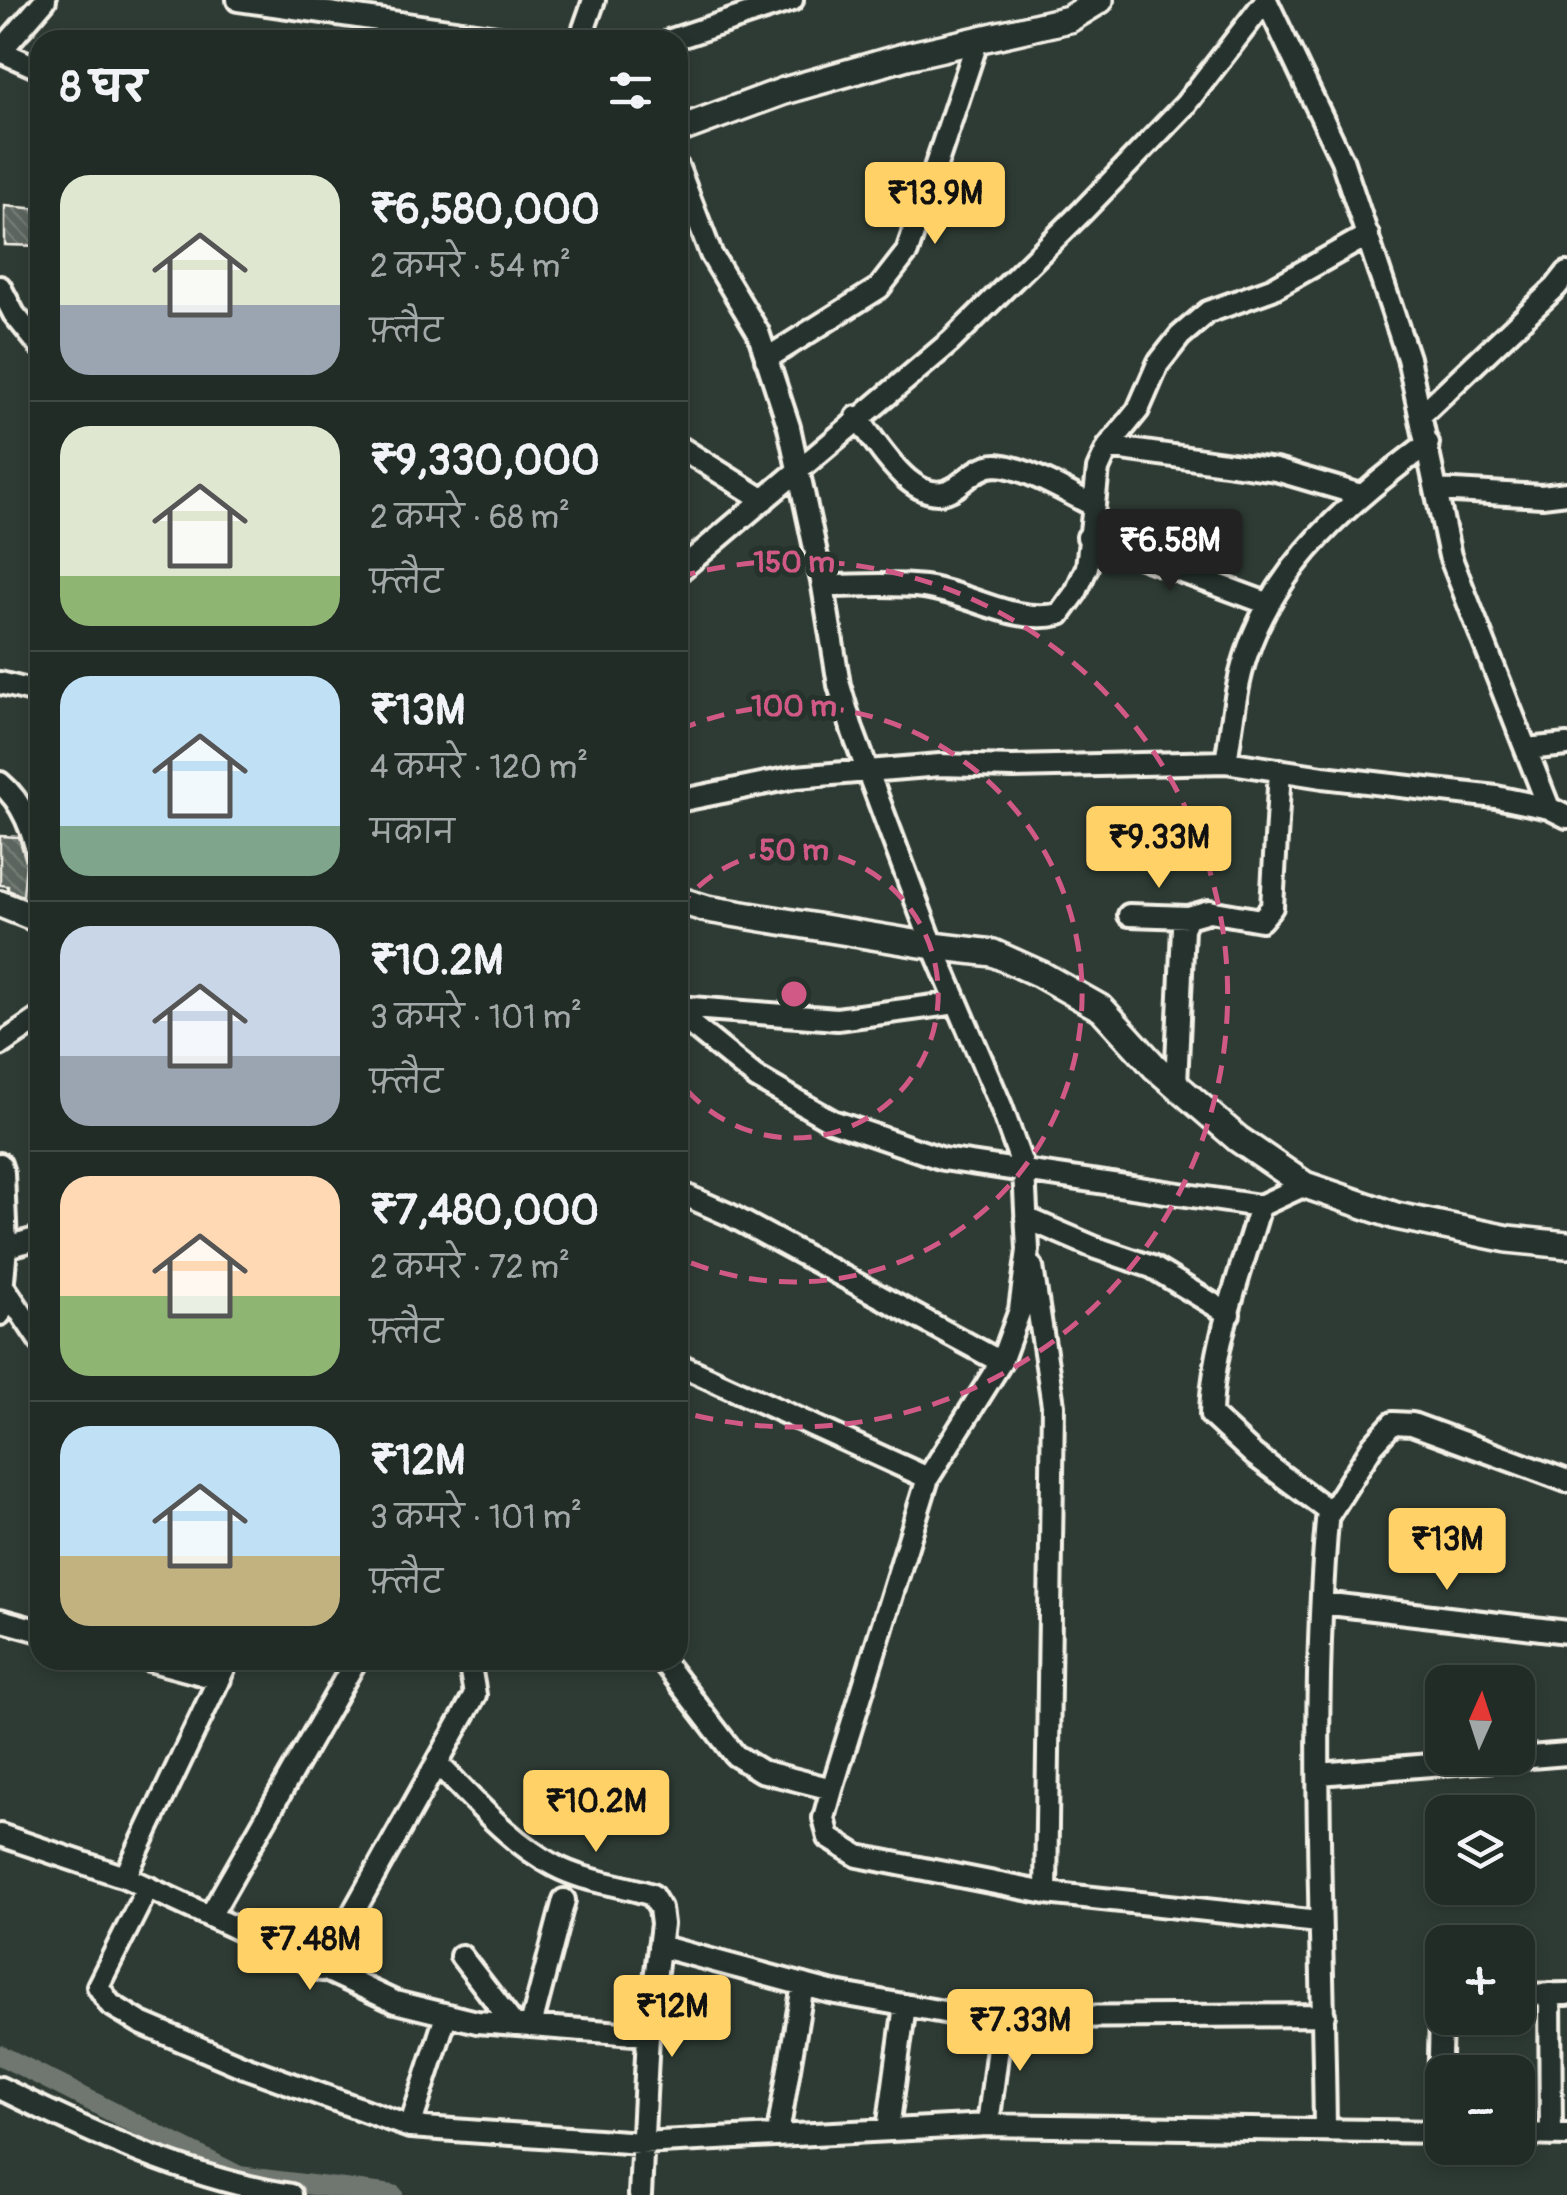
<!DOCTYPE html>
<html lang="hi">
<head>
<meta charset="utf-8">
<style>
  :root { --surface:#222c27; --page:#2e3833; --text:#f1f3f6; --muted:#a2a7a7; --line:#3f4844; --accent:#ffd166 }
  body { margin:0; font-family:Pangolin,"Playpen Sans Deva",sans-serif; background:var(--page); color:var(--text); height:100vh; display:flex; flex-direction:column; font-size:38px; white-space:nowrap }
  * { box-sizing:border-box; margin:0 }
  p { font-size:32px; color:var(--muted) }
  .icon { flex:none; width:55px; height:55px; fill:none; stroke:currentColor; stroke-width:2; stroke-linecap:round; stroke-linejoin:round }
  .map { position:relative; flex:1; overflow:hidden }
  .side { position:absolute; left:30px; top:30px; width:658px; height:1640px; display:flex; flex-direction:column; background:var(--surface); border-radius:30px; box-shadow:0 5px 15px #0003,0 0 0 2px var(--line) }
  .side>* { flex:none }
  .needle { width:65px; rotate:3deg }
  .tools { position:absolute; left:1425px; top:1665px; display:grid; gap:20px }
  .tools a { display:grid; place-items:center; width:110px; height:110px; border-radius:20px; background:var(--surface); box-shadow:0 5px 15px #0003,0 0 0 2px var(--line); font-size:50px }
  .price { position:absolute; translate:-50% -85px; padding:0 22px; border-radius:10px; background:var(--accent); color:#111; font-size:32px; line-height:65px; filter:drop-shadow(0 2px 5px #0008) }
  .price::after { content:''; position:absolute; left:50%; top:60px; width:30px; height:22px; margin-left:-15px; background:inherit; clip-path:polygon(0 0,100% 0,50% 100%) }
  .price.active { background:#222; color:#fff }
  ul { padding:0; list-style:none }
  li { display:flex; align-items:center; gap:30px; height:250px; padding:0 30px }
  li+li { border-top:2px solid var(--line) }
  li span { display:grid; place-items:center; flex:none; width:280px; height:200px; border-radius:30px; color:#555 }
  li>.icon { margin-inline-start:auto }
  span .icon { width:120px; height:120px; fill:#fffc; stroke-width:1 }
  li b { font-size:42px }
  h2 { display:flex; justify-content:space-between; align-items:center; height:120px; padding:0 30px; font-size:42px }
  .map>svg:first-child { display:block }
</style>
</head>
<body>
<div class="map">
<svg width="1567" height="2195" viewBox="0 0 1567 2195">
  <defs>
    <pattern id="building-back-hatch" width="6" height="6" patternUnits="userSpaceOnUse" patternTransform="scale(2.5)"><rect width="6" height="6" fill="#5c655e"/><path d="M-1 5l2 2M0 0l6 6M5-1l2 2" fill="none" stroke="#747c75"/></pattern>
  </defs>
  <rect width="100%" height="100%" fill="#2e3b34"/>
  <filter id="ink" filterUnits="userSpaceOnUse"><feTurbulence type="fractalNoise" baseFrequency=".01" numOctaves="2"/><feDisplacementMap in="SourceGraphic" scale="20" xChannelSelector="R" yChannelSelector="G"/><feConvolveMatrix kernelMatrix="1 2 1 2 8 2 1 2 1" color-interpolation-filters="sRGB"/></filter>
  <g filter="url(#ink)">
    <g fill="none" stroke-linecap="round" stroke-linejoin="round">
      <path stroke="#6f7770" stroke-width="20" d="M0,2055l239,121 154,19"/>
    </g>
    <path fill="url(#building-back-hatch)" stroke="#f4f1e8" stroke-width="2.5" d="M5,206l35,3v37l-35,-1z
      M0,836l19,1 7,25 -3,34 -15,-6v-4l-8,-1z"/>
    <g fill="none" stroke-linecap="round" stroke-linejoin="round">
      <g stroke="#f4f1e8" stroke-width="28">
        <path id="minor" d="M238,0l280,40
          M1266,0l76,160 66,198 42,198 99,252
          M580,40l14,-40
          M671,40l121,-40
          M0,51l40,18
          M0,52l45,-52
          M678,168l33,86 47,78 31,95 34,159 16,99 14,47 80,214 68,160 23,64 4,80 -8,60 -19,52 -73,116 -96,311 -8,29 5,20 29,18 188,37 273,29
          M0,287l14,27 26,32
          M766,359l113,-71 28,-36 71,-213
          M1422,414l134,-127 11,-14
          M857,417c21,27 59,96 99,70 13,-9 24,-22 41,-22 25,1 72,28 95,40
          M678,446l86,54
          M1108,447l168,23 85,25
          M1437,490l105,6 25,-3
          M1088,537l181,67
          M678,572l272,-230 133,-131 102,-106 81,-105
          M823,586c34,0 68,-3 101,1 46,6 90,38 136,27l16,-22 11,-25 11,-98 10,-22 30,-37 20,-46 22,-28 28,-24 64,-23 96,-54
          M0,683l40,10
          M1526,749l41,-4
          M1226,762c6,-35 9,-73 20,-106 30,-94 107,-156 182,-213
          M0,783c24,20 33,49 40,79
          M678,801l118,-24 144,-12 73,2 213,-5 97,15 173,20 53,11 18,9
          M1129,915l59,2
          M678,1007l159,12 120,-16
          M678,1014l79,64 75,43 111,38 317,47
          M0,1045l40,-27
          M1176,1085l7,-157 5,-11 21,-6 52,9 11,-13 8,-137
          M0,1164l3,9 3,74 -6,67
          M1305,1185l-45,21c-19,65 -48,141 -49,209l43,40 74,55c-19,206 -5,413 -3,620
          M678,1192l52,23 271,147
          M1026,1218l70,30 56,19 77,47
          M6,1247l34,-9
          M1032,1267l21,138 -7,488
          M4,1287l36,54
          M678,1364l250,114
          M1328,1516l45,-71 20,-22 19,1 155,57
          M1322,1603l245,29
          M0,1620l40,11
          M149,1660l71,19
          M662,1660l73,95 26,16 71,18
          M437,1763c36,36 72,79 118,103 30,16 65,18 97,29l8,13 2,16 -14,111 -8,160
          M1319,1774l248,-20
          M0,1835l125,42 270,125 82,20 171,13
          M125,1877l103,-217
          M148,1887l-50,99 12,18 31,19 101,43 168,61 231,16 347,-18 454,7
          M210,1916l146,-256
          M1446,1942v-4
          M659,1946l171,46 125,22 75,3 294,-2
          M461,1956l53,69
          M321,1970l154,-275 -6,-35
          M1550,1994l1,141
          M1518,1995l49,-1
          M531,2026l33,-126
          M0,2088c94,46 188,91 291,107
          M988,2125l14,-109
          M410,2127l36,-111
          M888,2129l17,-124
          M1438,2132l4,-152
          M778,2134l25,-149
          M1518,2134l49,1"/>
      </g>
      <g stroke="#f4f1e8" stroke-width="32">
        <path id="tertiary" d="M678,130l106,-39 123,-35 162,-37 31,-19
          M678,900l29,9 226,37 60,7 47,21 62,35 53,58 83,72 67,46 91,31 112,23 59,6
          M0,904l40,16"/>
      </g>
      <use href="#minor" stroke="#26332d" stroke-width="20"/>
      <use href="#tertiary" stroke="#26332d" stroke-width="25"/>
    </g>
  </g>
  <g fill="none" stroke="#d15985" stroke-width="5" stroke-dasharray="18 12">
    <path d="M678 909A144 144 0 1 1 678 1079"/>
    <path d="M679 730A288 288 0 1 1 679 1258"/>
    <path d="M678 577A433 433 0 1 1 678 1411"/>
  </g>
  <circle cx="794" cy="994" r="15" fill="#d15985" stroke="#26332d" stroke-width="5"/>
  <g font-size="30" text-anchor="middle" font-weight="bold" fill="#d15985" stroke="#26332d" stroke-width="10" stroke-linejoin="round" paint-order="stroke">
    <text x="794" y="572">150 m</text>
    <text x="794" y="716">100 m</text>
    <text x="794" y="860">50 m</text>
  </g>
</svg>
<div class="tools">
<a><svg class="needle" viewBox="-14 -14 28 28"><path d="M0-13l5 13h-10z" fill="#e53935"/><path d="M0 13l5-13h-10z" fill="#a2a7a7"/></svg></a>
<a><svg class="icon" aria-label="layers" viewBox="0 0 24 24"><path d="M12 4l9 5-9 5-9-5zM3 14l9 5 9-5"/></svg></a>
<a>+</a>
<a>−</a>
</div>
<b class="price" style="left:935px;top:247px">₹13.9M</b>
<b class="price active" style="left:1170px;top:594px">₹6.58M</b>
<b class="price" style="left:1159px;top:891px">₹9.33M</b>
<b class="price" style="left:1447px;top:1593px">₹13M</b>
<b class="price" style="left:596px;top:1855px">₹10.2M</b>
<b class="price" style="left:310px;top:1993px">₹7.48M</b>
<b class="price" style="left:672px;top:2060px">₹12M</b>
<b class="price" style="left:1020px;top:2074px">₹7.33M</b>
<section class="side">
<h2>8 घर<svg class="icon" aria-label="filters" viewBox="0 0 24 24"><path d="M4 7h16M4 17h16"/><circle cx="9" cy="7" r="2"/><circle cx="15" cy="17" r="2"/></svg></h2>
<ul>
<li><span style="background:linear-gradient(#dfe7d0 65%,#9aa5b1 0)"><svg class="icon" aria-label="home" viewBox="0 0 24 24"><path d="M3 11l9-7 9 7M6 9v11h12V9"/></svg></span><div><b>₹6,580,000</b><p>2 कमरे · 54 m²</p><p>फ़्लैट</p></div></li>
<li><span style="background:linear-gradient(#dfe7d0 75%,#8fb573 0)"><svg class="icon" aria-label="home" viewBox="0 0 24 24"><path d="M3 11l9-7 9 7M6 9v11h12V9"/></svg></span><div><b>₹9,330,000</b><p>2 कमरे · 68 m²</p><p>फ़्लैट</p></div></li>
<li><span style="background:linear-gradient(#bfe0f5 75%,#7fa58c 0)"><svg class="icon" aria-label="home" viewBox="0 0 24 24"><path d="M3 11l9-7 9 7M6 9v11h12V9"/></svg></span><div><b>₹13M</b><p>4 कमरे · 120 m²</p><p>मकान</p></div></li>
<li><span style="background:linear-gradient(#c9d6e8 65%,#9aa5b1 0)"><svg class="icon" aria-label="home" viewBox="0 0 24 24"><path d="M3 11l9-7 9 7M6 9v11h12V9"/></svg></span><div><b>₹10.2M</b><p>3 कमरे · 101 m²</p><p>फ़्लैट</p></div></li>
<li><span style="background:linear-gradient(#ffd9b3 60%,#8fb573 0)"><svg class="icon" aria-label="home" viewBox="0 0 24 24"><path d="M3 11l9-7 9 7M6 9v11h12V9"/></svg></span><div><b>₹7,480,000</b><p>2 कमरे · 72 m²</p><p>फ़्लैट</p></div></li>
<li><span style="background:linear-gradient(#bfe0f5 65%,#c2b280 0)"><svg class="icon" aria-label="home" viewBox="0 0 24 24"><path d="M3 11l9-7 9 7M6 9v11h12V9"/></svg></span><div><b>₹12M</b><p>3 कमरे · 101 m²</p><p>फ़्लैट</p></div></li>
</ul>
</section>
</div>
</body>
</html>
